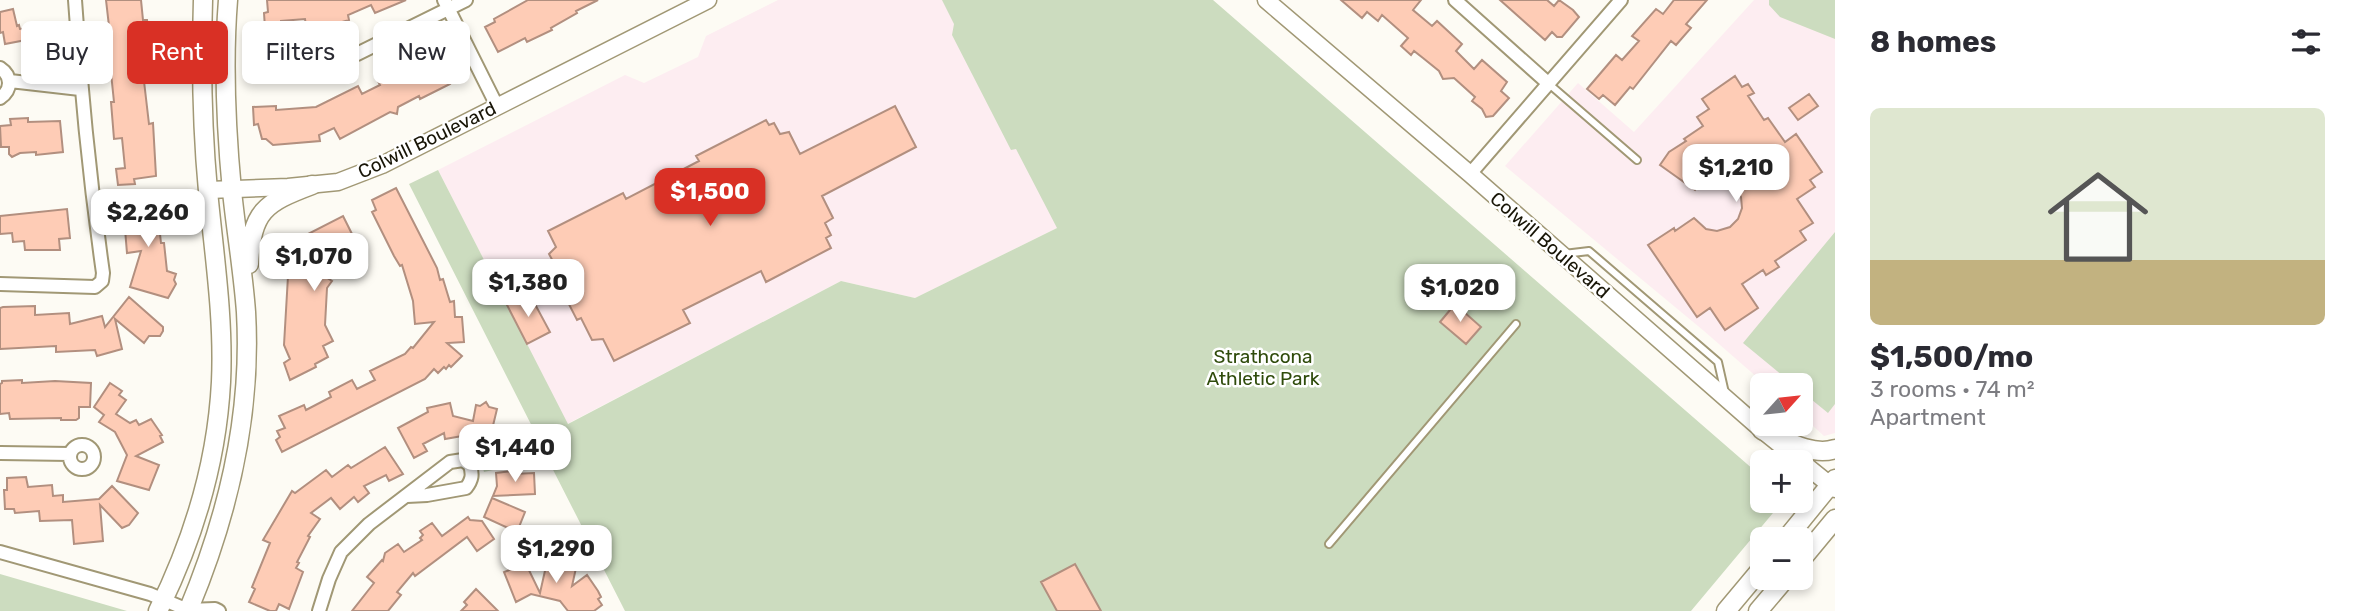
<!DOCTYPE html>
<html lang="en">
<head>
<meta charset="utf-8">
<style>
  :root { --surface:#fff; --page:#f2f2f3; --text:#2b2b33; --muted:#7c7c81; --line:#e1e1e2; --accent:#d93025 }
  body { margin:0; font-family:Rubik,sans-serif; background:var(--page); color:var(--text); height:100vh; display:flex; flex-direction:column; font-size:26px; white-space:nowrap }
  * { box-sizing:border-box; margin:0 }
  p { font-size:23px; color:var(--muted) }
  .icon { flex:none; width:38px; height:38px; fill:none; stroke:currentColor; stroke-width:2; stroke-linecap:round; stroke-linejoin:round }
  .map { position:relative; flex:1; overflow:hidden }
  .drawer { display:flex; flex-direction:column; background:var(--surface); width:525px }
  .drawer>* { flex:none }
  .guide { position:absolute; left:21px; top:21px; width:665px; height:63px; display:flex; gap:14px }
  .needle { width:46px; rotate:63deg }
  .tools { position:absolute; left:1750px; top:373px; display:grid; gap:14px }
  .tools a { display:grid; place-items:center; width:63px; height:63px; border-radius:10px; background:var(--surface); box-shadow:0 4px 10px #0003; font-size:35px }
  .price { position:absolute; translate:-50% -60px; padding:0 16px; border-radius:14px; background:#fff; color:#222; font-size:23px; line-height:46px; filter:drop-shadow(0 2px 4px #0008) }
  .price::after { content:''; position:absolute; left:50%; top:42px; width:21px; height:16px; margin-left:-10px; background:inherit; clip-path:polygon(0 0,100% 0,50% 100%) }
  .price.selected { background:var(--accent); color:#fff }
  ul { padding:0; list-style:none }
  li { display:grid; align-content:center; gap:14px; height:371px; padding:0 35px }
  li+li { border-top:2px solid var(--line) }
  li span { display:grid; place-items:center; height:217px; border-radius:10px; color:#555 }
  li>.icon { margin-inline-start:auto }
  span .icon { width:126px; height:126px; fill:#fffc; stroke-width:1 }
  li b { font-size:30px }
  h2 { display:flex; justify-content:space-between; align-items:center; height:84px; padding:0 35px; font-size:30px }
  .tag { padding:0 24px; border-radius:10px; background:var(--surface); box-shadow:0 4px 10px #0003; font-size:24px; line-height:63px }
  .tag.selected { background:var(--accent); color:#fff }
  main { display:flex; flex:1; min-height:0 }
  .map>svg:first-child { display:block }
</style>
</head>
<body>
<main>
<div class="map">
<svg width="1835" height="611" viewBox="0 0 1835 611">
  <rect width="100%" height="100%" fill="#fdfbf4"/>
  <path fill="#fdedf1" d="M778,0h174l113,224 -150,74 -74,-17 -274,143 -129,-254 187,-95 19,8 54,-26 8,-21z
    M1754,0h81v433l-11,3 -23,-21v-30h-35l-62,-54 -199,-165 73,-83 56,49z"/>
  <path fill="#ccdcbf" d="M942,0h271l549,477v23l21,1 -92,110h-1066l-78,-153 -63,14 -2,-7 60,-19 -133,-262 29,-14 130,254 273,-143 74,17 142,-70 -41,-79 -5,1 -59,-115 2,-11z
    M1769,0h66v39l-55,-22 -11,-12z
    M1835,232v172l-7,9 -27,-22v-6h-7l-51,-42z
    M0,574l127,37h-127z"/>
  <path fill="#feccb6" stroke="#b28f7f" stroke-width="2" d="M106,0h35l2,20h4l1,7h4l2,19 -14,1 9,77 4,-1 3,53 -22,3 1,5 -17,1 -2,-16 9,-1 -3,-30 -8,1 -3,-37h3l-3,-29h-3l-3,-37 5,-1z
    M267,0h139l-31,13 -4,-8 -23,10 1,5 -17,5 -1,-2 -25,3 -1,-7 -24,2v6l-16,1 -1,-15 4,-1z
    M528,0h70l-22,11 1,2 -26,15 1,2 -25,12 -2,-4 -27,14 -13,-25 10,-5 -1,-3z
    M1341,0h80l-8,10 19,16 5,-5 25,23 -6,7 18,18 8,-9 25,22 -6,9 8,7 -16,18 -7,1 -4,-8 -10,-8 3,-4 -21,-19 -11,1 -4,-8 -16,-13 -9,-7 -3,4 -10,-9 7,-8 -26,-23 -4,6 -11,-9 -5,6z
    M1500,0h47l7,6 5,-6 14,10 6,7 -17,20h-5l-5,-5 -7,8z
    M1674,0h33l-21,24 5,4 -15,17 -5,-4 -38,48 -3,-2 -15,18 -12,-10 -4,4 -12,-10 29,-34 6,5 17,-19 -7,-5 24,-27 7,5z
    M13,9l4,17 2,-1 1,4 31,-3 2,24 -10,1v6l-16,2 -1,-19 -21,4 -2,-12 -3,1v-21z
    M432,48l7,12 8,-4 9,19 -8,4 2,5 -30,15 -1,-3 -21,11 -1,7 -7,-2 -50,27 -6,-11 -15,7 1,6 -47,4 -7,-6h-4l-4,-15 -4,1 -1,-18 23,-1v4l40,-3 42,-21 4,8 18,-9 -4,-8z
    M1735,76l7,11 6,-3 6,9 -6,3 16,24 4,-2 17,24 11,-8 26,38 -12,8 5,7 -18,12 16,24 -13,8 6,9 -31,21 4,6 -13,8 -3,-5 -21,14 16,24 -33,22 -15,-22 -13,9 -49,-72 26,-17 1,3 19,-13 12,11 11,2 13,-4 8,-8 4,-11 -1,-11 -7,-11 -5,-4 -16,-3 -11,4 -7,7 -35,-25 9,-13 17,-11 -2,-2 19,-13 -6,-9 12,-8 -7,-10z
    M1809,94l9,12 -20,14 -9,-12z
    M895,106l21,41 -94,49 11,22 -8,5 6,12 -5,3 5,10 -65,34 -5,-11 -78,39 7,13 -76,38 -11,-22 -11,1 -11,-22 -4,2 -21,-41 5,-3 -12,-22 7,-7 -8,-16 75,-38 3,6 73,-38 -3,-5 70,-36 3,5 5,-2 6,11 9,-2 11,22z
    M28,118v4l32,-1 3,31 -27,3v-3l-16,1 -8,4 -3,-3v-7h-8l-1,-21 11,-1 -1,-6z
    M396,188l41,80 3,12 3,-1 7,23 4,-1 1,16h7l2,25 -17,1 15,13 -11,11 -2,-2 -3,4 -2,-2 -6,6 -4,-4 -9,10 -143,73 -6,-12 4,-3 -3,-6 8,-3 -6,-12 25,-11 2,5 25,-13 -2,-5 23,-12 5,9 18,-9 -5,-9 35,-17 6,-7 2,1 21,-26 -19,2 -2,-23 -11,-36 -2,1 -6,-10 -22,-44 4,-2 -4,-10z
    M157,198l3,36 1,9h3l3,28 9,3 -2,6 2,4 -8,14 -38,-11 11,-36 -14,2 -2,-24h-2l-2,-17 13,-1 -2,-11z
    M67,209l3,29 -11,1 1,11h-35l-1,-9 -11,1 -1,-9 -12,1v-18z
    M343,216l14,28 -3,1 7,14 -35,18 6,4 -5,7 -2,37 8,16 -10,5 5,11 -13,7 1,3 -26,13 -6,-17 6,-4 -6,-14 4,-69 -3,-2 9,-14 -4,-3 14,-21z
    M529,293l21,39 -23,12 -20,-39z
    M129,297l34,30v4l-3,5h-11l-5,7 -29,-24 7,30 -25,7 -2,-6 -39,2v-6l-56,3v-41l3,-1 32,-1v9l34,-2 1,11 32,-8 3,11z
    M1455,304l26,23 -15,17 -26,-22z
    M22,380v3l33,-2 36,2 -1,24h-11v11l-3,2h-15v-2l-51,1 -1,-6 -9,1v-30l2,-1v-2z
    M110,383l12,8 -3,4 7,5 -10,14 14,9 6,-3 3,5 12,-6 11,16 -2,1 3,6 -27,14 23,9 -10,25 -32,-9 10,-26 -12,-23 -16,-10 5,-7 -10,-8z
    M486,402l3,5 8,2 -7,29 21,-12 12,20 -28,17 -14,-23 -19,-4 -17,3 -1,-6 -21,11 4,7 -13,7 -16,-30 30,-16 -1,-4 23,-5 3,13 20,5 3,-16 4,1z
    M385,447l18,27 -14,7 -3,-6 -22,11 5,7 -11,9 -4,-5 -14,12 -9,-11 -20,15 9,6 -12,17 2,1 -13,25 2,1 -3,5 7,4 -14,37 -10,-5 -3,7h-6l-21,-9 6,-13 -3,-2 18,-44 -7,-3 29,-49 3,2 31,-23 6,7 16,-12 3,3z
    M513,471v3l21,-1 1,21 -42,2 4,-10 -1,-13z
    M26,477l2,10 24,-2 1,11 10,-1v7l36,-3 13,-13 26,27 -9,12 -7,3 -22,-23 3,36 -29,3 -2,-24 -32,1 -1,-10 -24,2 -1,-4h-9l-1,-19h3v-12z
    M492,498l33,14 -8,20 -33,-15z
    M468,517l2,3 12,1 12,18 -17,12 -10,-14 -52,39 -2,-3 -16,19 4,3 -13,16h-36l22,-28 -7,-6 15,-17 1,1 2,-8 13,-9 6,8 18,-12 -2,-2 3,-3 -3,-4 12,-8 10,13z
    M549,553l29,6 -6,27 15,-11 11,16 3,6 -3,2 4,6 -8,6h-26l-8,-10 -29,-7 -15,8 -12,-30 22,-8 14,29z
    M1075,564l26,47h-44l-16,-29z
    M476,589l22,22h-37l6,-6 -3,-3z"/>
  <g fill="none" stroke-linecap="round" stroke-linejoin="round">
    <g stroke="#a19875" stroke-width="10">
      <path id="service" d="M1549,84l88,76
        M1564,254l25,-3 129,111 7,31
        M1329,544l187,-220"/>
    </g>
    <g stroke="#a19875" stroke-width="16">
      <path id="minor" d="M444,0l53,106
        M1455,0l94,84
        M0,68c12,8 12,22 0,30
        M289,69l37,-4 31,-11 109,-54
        M10,81l70,8
        M1470,174l151,-174
        M0,284l95,3 7,-6 1,-8c-13,-91 -22,-181 -28,-273
        M70 457a12 12 0 1 1 24 0a12 12 0 1 1-24 0Z
        M0,453l70,1
        M0,552l150,42 38,16 27,-1 4,2
        M319,611l10,-32 12,-27 28,-28 81,-62 13,-2 7,5c3,10 2,15 -4,23l-39,7 -20,1"/>
    </g>
    <g stroke="#a19875" stroke-width="19">
      <path id="tertiary" d="M1266,0l204,174 292,256 73,59
        M208,190l80,-3 50,-5 44,-17 326,-165"/>
    </g>
    <g stroke="#a19875" stroke-width="21">
      <path id="secondary" d="M249,264c3,-53 15,-61 63,-79
        M1762,430c21,9 50,27 73,19
        M1786,539l49,-60
        M1801,560l34,-41
        M158,611c35,-71 59,-150 63,-229 3,-64 -7,-128 -13,-191 -6,-64 -7,-127 -5,-191
        M188,611c40,-95 64,-195 58,-299 -3,-41 -10,-81 -14,-121 -6,-63 -9,-128 -4,-191
        M1726,611l36,-43
        M1758,611l28,-33"/>
    </g>
    <use href="#service" stroke="#fff" stroke-width="6"/>
    <use href="#minor" stroke="#fff" stroke-width="12"/>
    <use href="#tertiary" stroke="#fff" stroke-width="16"/>
    <use href="#secondary" stroke="#fff" stroke-width="18"/>
  </g>
  <g text-anchor="middle" dominant-baseline="central" stroke-width="5" stroke-linejoin="round" paint-order="stroke">
    <g font-size="19" fill="#181507" stroke="#fff">
      <text transform="translate(427 140) rotate(-26)">Colwill Boulevard</text>
      <text transform="translate(1550 245) rotate(41)">Colwill Boulevard</text>
    </g>
    <g font-size="19" fill="#2f4b0b" stroke="#fff">
      <text x="1263" y="356">Strathcona<tspan x="1263" dy="22">Athletic Park</tspan></text>
    </g>
  </g>
</svg>
<div class="tools">
<a><svg class="needle" viewBox="-14 -14 28 28"><path d="M0-13l5 13h-10z" fill="#e53935"/><path d="M0 13l5-13h-10z" fill="#7c7c81"/></svg></a>
<a>+</a>
<a>−</a>
</div>
<b class="price" style="left:1736px;top:204px">$1,210</b>
<b class="price selected" style="left:710px;top:228px">$1,500</b>
<b class="price" style="left:148px;top:249px">$2,260</b>
<b class="price" style="left:314px;top:293px">$1,070</b>
<b class="price" style="left:528px;top:319px">$1,380</b>
<b class="price" style="left:1460px;top:324px">$1,020</b>
<b class="price" style="left:515px;top:484px">$1,440</b>
<b class="price" style="left:556px;top:585px">$1,290</b>
<div class="guide">
<a class="tag">Buy</a>
<a class="tag selected">Rent</a>
<a class="tag">Filters</a>
<a class="tag">New</a>
</div>
</div>
<section class="drawer">
<h2>8 homes<svg class="icon" aria-label="filters" viewBox="0 0 24 24"><path d="M4 7h16M4 17h16"/><circle cx="9" cy="7" r="2"/><circle cx="15" cy="17" r="2"/></svg></h2>
<ul>
<li><span style="background:linear-gradient(#dfe7d0 70%,#c2b280 0)"><svg class="icon" aria-label="home" viewBox="0 0 24 24"><path d="M3 11l9-7 9 7M6 9v11h12V9"/></svg></span><div><b>$1,500/mo</b><p>3 rooms · 74 m²</p><p>Apartment</p></div></li>
</ul>
</section>
</main>
</body>
</html>
